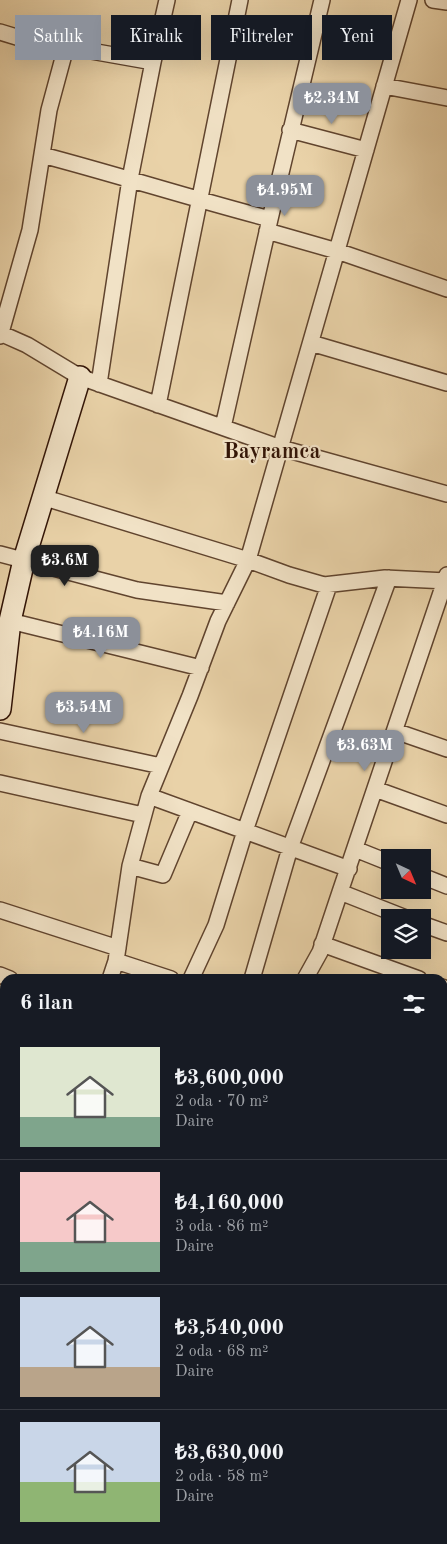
<!DOCTYPE html>
<html lang="tr">
<head>
<meta charset="utf-8">
<style>
  :root { --surface:#171b24; --page:#242831; --text:#f1f3f6; --muted:#9ea1a6; --line:#363941; --accent:#8c9099 }
  body { margin:0; font-family:"Old Standard TT",serif; background:var(--page); color:var(--text); height:100vh; display:flex; flex-direction:column; font-size:19px; white-space:nowrap }
  * { box-sizing:border-box; margin:0 }
  p { font-size:16px; color:var(--muted) }
  .icon { flex:none; width:28px; height:28px; fill:none; stroke:currentColor; stroke-width:2; stroke-linecap:round; stroke-linejoin:round }
  .map { position:relative; flex:1; overflow:hidden }
  .details { position:absolute; left:0px; top:974px; width:448px; height:571px; display:flex; flex-direction:column; background:var(--surface); border-radius:15px 15px 0 0; box-shadow:0 5px 20px #0002 }
  .details>* { flex:none }
  .hud { position:absolute; left:15px; top:15px; width:418px; height:45px; display:flex; gap:10px }
  .needle { width:32px; rotate:136deg }
  .buttons { position:absolute; left:381px; top:849px; display:grid; gap:10px }
  .buttons a { display:grid; place-items:center; width:50px; height:50px; border-radius:0px; background:var(--surface); box-shadow:0 5px 20px #0002; font-size:25px }
  .price { position:absolute; translate:-50% -42px; padding:0 11px; border-radius:10px; background:var(--accent); color:#fff; font-size:16px; line-height:32px; filter:drop-shadow(0 1px 2px #0008) }
  .price::after { content:''; position:absolute; left:50%; top:30px; width:15px; height:11px; margin-left:-8px; background:inherit; clip-path:polygon(0 0,100% 0,50% 100%) }
  .price.on { background:#222; color:#fff }
  ul { padding:0; list-style:none }
  li { display:flex; align-items:center; gap:15px; height:125px; padding:0 20px }
  li+li { border-top:1px solid var(--line) }
  li span { display:grid; place-items:center; flex:none; width:140px; height:100px; border-radius:0px; color:#555 }
  li>.icon { margin-inline-start:auto }
  span .icon { width:60px; height:60px; fill:#fffc; stroke-width:1 }
  li b { font-size:21px }
  h2 { display:flex; justify-content:space-between; align-items:center; height:60px; padding:0 20px; font-size:21px }
  .pill { padding:0 18px; border-radius:0px; background:var(--surface); box-shadow:0 5px 20px #0002; font-size:18px; line-height:45px }
  .pill.on { background:var(--accent); color:#fff }
  .map>svg:first-child { display:block }
</style>
</head>
<body>
<div class="map">
<svg width="447" height="1544" viewBox="0 0 447 1544">
  <defs>
    <pattern id="water-rules" width="6" height="5" patternUnits="userSpaceOnUse" patternTransform="scale(1.25)"><rect width="6" height="5" fill="#99b6b0"/><path d="M0 2.5h6" fill="none" stroke="#7d938d"/></pattern>
  </defs>
  <rect width="100%" height="100%" fill="#e9d2a8"/>
  <filter id="stains"><feTurbulence type="fractalNoise" baseFrequency=".004" numOctaves="4"/><feColorMatrix values="0 0 0 0 .2 0 0 0 0 .09 0 0 0 0 .02 0 0 0 .5 -.17"/></filter>
  <radialGradient id="worn" r=".72"><stop offset=".6" stop-color="#630" stop-opacity="0"/><stop offset="1" stop-color="#630" stop-opacity=".3"/></radialGradient>
  <path fill="url(#water-rules)" stroke="#70756c" d="M447,1230v65l-4,3v-65z
    M5,1480v59l-5,3v-60z"/>
  <g fill="none" stroke-linecap="round" stroke-linejoin="round">
    <g stroke="#60442e" stroke-width="18">
      <path id="street" d="M433,0l14,2
        M0,32l23,7 130,23
        M384,86l63,12
        M290,130l76,20
        M42,155c76,20 151,44 228,64
        M267,231l70,20 110,38
        M0,333l27,12 53,32 201,71 166,46
        M0,336l30,-106 19,-120 17,-63
        M311,343l136,40
        M99,384l31,-205 23,-117 14,-62
        M158,405l82,-405
        M223,427l47,-208 52,-219
        M42,497l206,63 41,15 35,10 61,-7 62,3
        M0,554l137,36 90,13
        M10,621l191,47
        M0,731l161,35
        M395,731l52,18
        M0,783l143,32
        M375,789l72,26
        M149,796l200,73
        M355,849l35,14
        M130,866l33,9 27,-64
        M422,876l25,10
        M340,892l66,26
        M0,910l118,38
        M422,924l25,9
        M322,944l97,35
        M116,961l55,18
        M0,975l10,4
        M110,979l6,-18 14,-95 19,-70 41,-100 28,-75 30,-61 161,-560
        M191,979l25,-54 29,-94 84,-246
        M252,979l38,-131 99,-270
        M305,979l15,-27 20,-60 107,-317
        M442,987l5,2
        M0,1086l5,2
        M0,1170l5,-7
        M0,1269l5,4
        M442,1318l5,5
        M442,1395l5,-2
        M0,1398l5,-7
        M442,1442l5,-25
        M439,1540l8,2
        M15,1544l7,-4
        M235,1544v-4
        M329,1544v-4
        M392,1544l1,-4
        M427,1544l1,-4"/>
    </g>
    <g stroke="#321406" stroke-width="24">
      <path id="secondary" d="M0,709l10,-88 14,-61 56,-183
        M442,1058l5,1
        M442,1219l5,-4
        M0,1444l5,3
        M56,1540l1,4"/>
    </g>
    <use href="#street" stroke="#f1e2c6" stroke-width="15"/>
    <use href="#secondary" stroke="#f1e2c6" stroke-width="21"/>
  </g>
  <g text-anchor="middle" dominant-baseline="central" stroke-width="4.5" stroke-linejoin="round" paint-order="stroke">
    <g font-size="22" font-weight="bold" fill="#321406" stroke="#f1e2c6">
      <text x="272" y="452">Bayramca</text>
    </g>
  </g>
  <rect width="100%" height="100%" filter="url(#stains)"/>
  <rect width="100%" height="100%" fill="url(#worn)"/>
</svg>
<div class="buttons">
<a><svg class="needle" viewBox="-14 -14 28 28"><path d="M0-13l5 13h-10z" fill="#e53935"/><path d="M0 13l5-13h-10z" fill="#9ea1a6"/></svg></a>
<a><svg class="icon" aria-label="layers" viewBox="0 0 24 24"><path d="M12 4l9 5-9 5-9-5zM3 14l9 5 9-5"/></svg></a>
</div>
<b class="price" style="left:332px;top:125px">₺2.34M</b>
<b class="price" style="left:285px;top:217px">₺4.95M</b>
<b class="price on" style="left:65px;top:587px">₺3.6M</b>
<b class="price" style="left:101px;top:659px">₺4.16M</b>
<b class="price" style="left:84px;top:734px">₺3.54M</b>
<b class="price" style="left:365px;top:772px">₺3.63M</b>
<div class="hud">
<a class="pill on">Satılık</a>
<a class="pill">Kiralık</a>
<a class="pill">Filtreler</a>
<a class="pill">Yeni</a>
</div>
<section class="details">
<h2>6 ilan<svg class="icon" aria-label="filters" viewBox="0 0 24 24"><path d="M4 7h16M4 17h16"/><circle cx="9" cy="7" r="2"/><circle cx="15" cy="17" r="2"/></svg></h2>
<ul>
<li><span style="background:linear-gradient(#dfe7d0 70%,#7fa58c 0)"><svg class="icon" aria-label="home" viewBox="0 0 24 24"><path d="M3 11l9-7 9 7M6 9v11h12V9"/></svg></span><div><b>₺3,600,000</b><p>2 oda · 70 m²</p><p>Daire</p></div></li>
<li><span style="background:linear-gradient(#f6c9c9 70%,#7fa58c 0)"><svg class="icon" aria-label="home" viewBox="0 0 24 24"><path d="M3 11l9-7 9 7M6 9v11h12V9"/></svg></span><div><b>₺4,160,000</b><p>3 oda · 86 m²</p><p>Daire</p></div></li>
<li><span style="background:linear-gradient(#c9d6e8 70%,#b9a48a 0)"><svg class="icon" aria-label="home" viewBox="0 0 24 24"><path d="M3 11l9-7 9 7M6 9v11h12V9"/></svg></span><div><b>₺3,540,000</b><p>2 oda · 68 m²</p><p>Daire</p></div></li>
<li><span style="background:linear-gradient(#c9d6e8 60%,#8fb573 0)"><svg class="icon" aria-label="home" viewBox="0 0 24 24"><path d="M3 11l9-7 9 7M6 9v11h12V9"/></svg></span><div><b>₺3,630,000</b><p>2 oda · 58 m²</p><p>Daire</p></div></li>
</ul>
</section>
</div>
</body>
</html>
